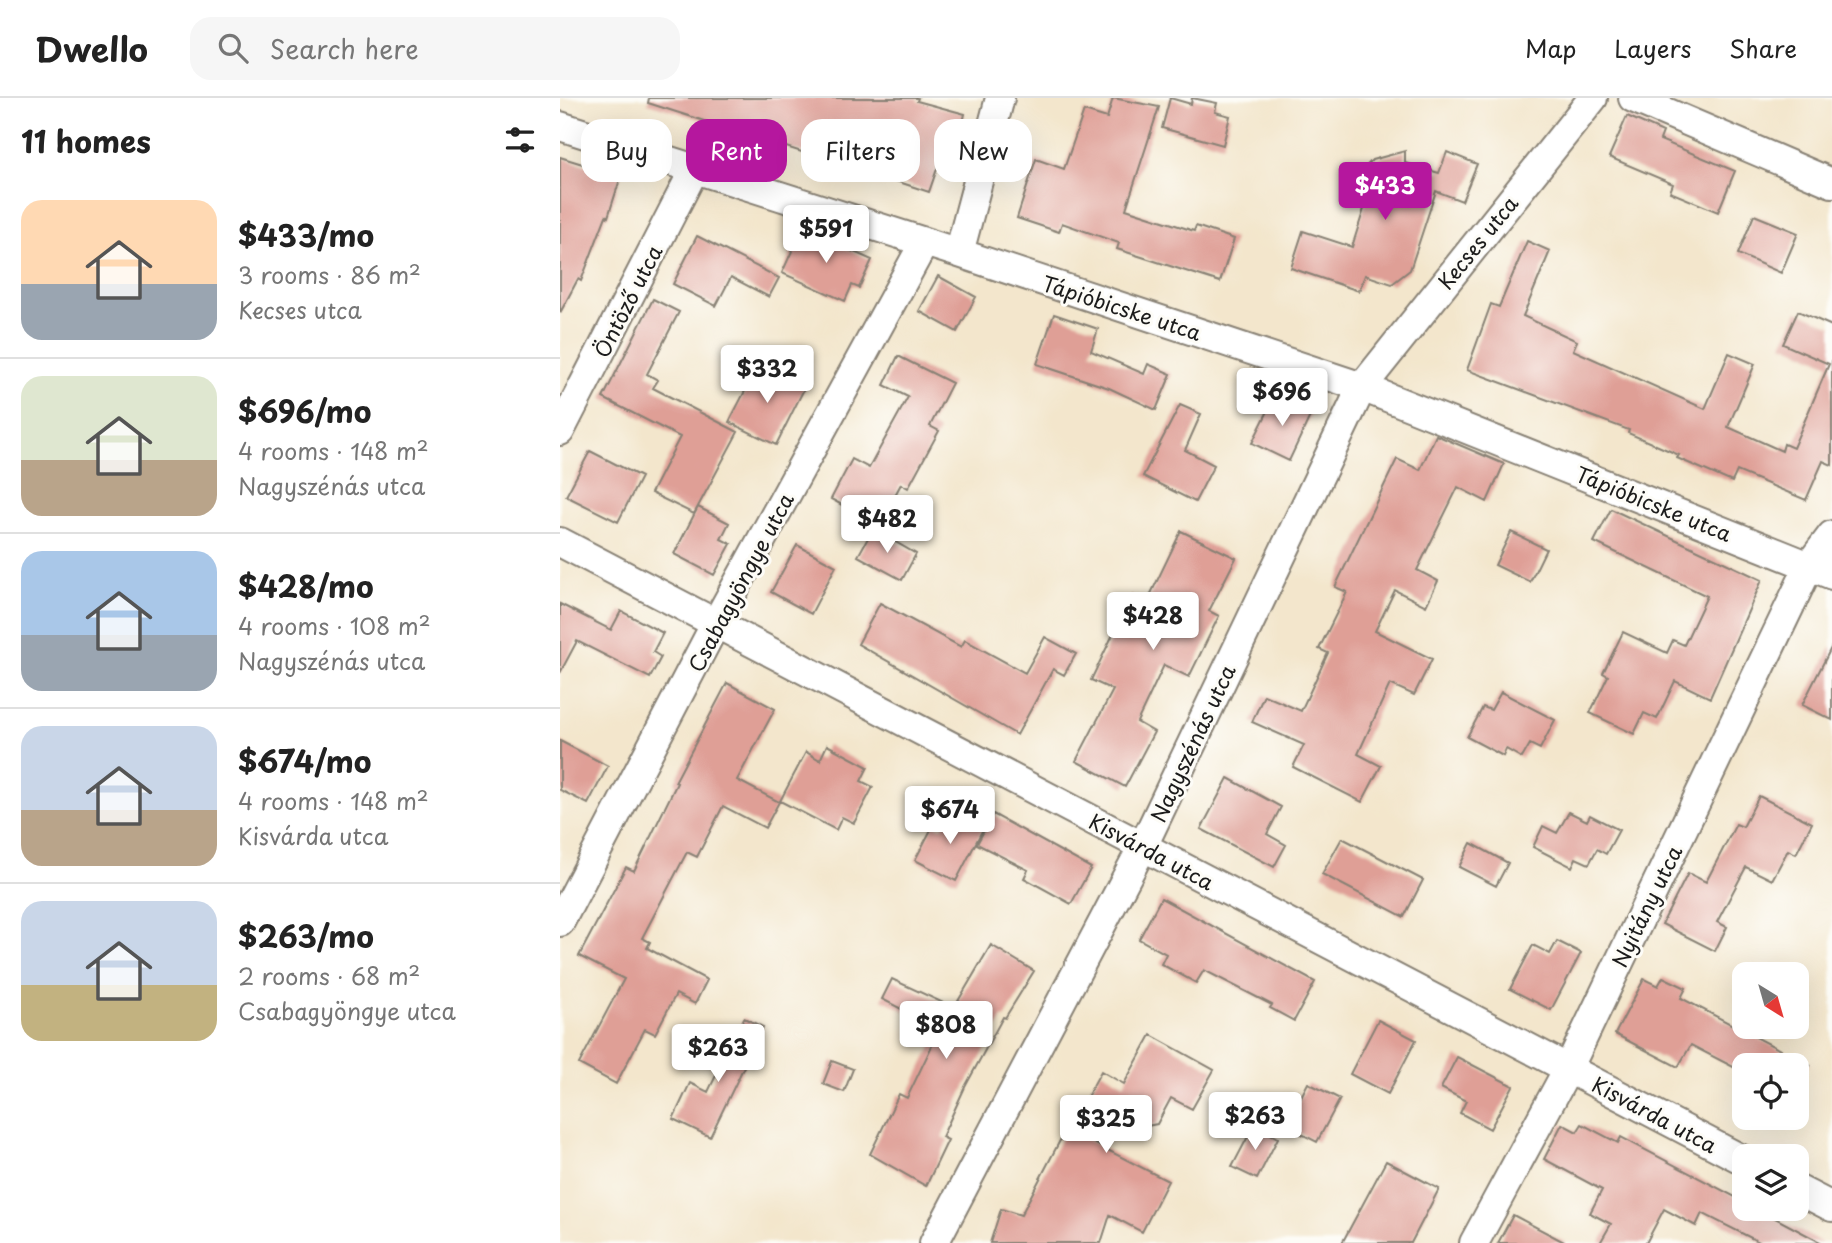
<!DOCTYPE html>
<html lang="en">
<head>
<meta charset="utf-8">
<style>
  :root { --surface:#fff; --page:#f6f6f6; --text:#222; --muted:#767676; --line:#e0e0e0; --accent:#b5179e }
  body { margin:0; font-family:"Playpen Sans",sans-serif; background:var(--page); color:var(--text); height:100vh; display:flex; flex-direction:column; font-size:26px; white-space:nowrap }
  * { box-sizing:border-box; margin:0 }
  p { font-size:23px; color:var(--muted) }
  .icon { flex:none; width:38px; height:38px; fill:none; stroke:currentColor; stroke-width:2; stroke-linecap:round; stroke-linejoin:round }
  .map { position:relative; flex:1; overflow:hidden }
  .side { display:flex; flex-direction:column; background:var(--surface); width:560px }
  .side>* { flex:none }
  .top-card { position:absolute; left:21px; top:21px; width:665px; height:63px; display:flex; gap:14px }
  .needle { width:46px; rotate:143deg }
  .controls { position:absolute; left:1172px; top:864px; display:grid; gap:14px }
  .controls a { display:grid; place-items:center; width:77px; height:77px; border-radius:14px; background:var(--surface); box-shadow:0 7px 28px #0002; font-size:35px }
  .price { position:absolute; translate:-50% -60px; padding:0 16px; border-radius:7px; background:#fff; color:#222; font-size:23px; line-height:46px; filter:drop-shadow(0 2px 4px #0008) }
  .price::after { content:''; position:absolute; left:50%; top:42px; width:21px; height:16px; margin-left:-10px; background:inherit; clip-path:polygon(0 0,100% 0,50% 100%) }
  .price.selected { background:var(--accent); color:#fff }
  ul { padding:0; list-style:none }
  li { display:flex; align-items:center; gap:21px; height:175px; padding:0 21px }
  li+li { border-top:2px solid var(--line) }
  li span { display:grid; place-items:center; flex:none; width:196px; height:140px; border-radius:21px; color:#555 }
  li>.icon { margin-inline-start:auto }
  span .icon { width:84px; height:84px; fill:#fffc; stroke-width:1 }
  li b { font-size:30px }
  h2 { display:flex; justify-content:space-between; align-items:center; height:84px; padding:0 21px; font-size:30px }
  .tag { padding:0 24px; border-radius:21px; background:var(--surface); box-shadow:0 7px 28px #0002; font-size:24px; line-height:63px }
  .tag.selected { background:var(--accent); color:#fff }
  header { display:flex; align-items:center; gap:42px; box-sizing:border-box; height:98px; padding:0 35px; background:var(--surface); border-bottom:2px solid var(--line) }
  header strong { font-size:33px }
  nav { display:flex; gap:38px; margin-inline-start:auto; font-size:24px }
  .search { width:490px; height:63px; background:var(--page); display:flex; align-items:center; gap:18px; box-sizing:border-box; padding:0 24px; border-radius:21px; color:var(--muted); font-size:26px }
  main { display:flex; flex:1; min-height:0 }
  .map>svg:first-child { display:block }
</style>
</head>
<body>
<header>
<strong>Dwello</strong>
<div class="search"><svg class="icon" aria-label="search" viewBox="0 0 24 24"><circle cx="10" cy="10" r="6"/><path d="M15 15l6 6"/></svg>Search here</div>
<nav><a>Map</a><a>Layers</a><a>Share</a></nav>
</header>
<main>
<section class="side">
<h2>11 homes<svg class="icon" aria-label="filters" viewBox="0 0 24 24"><path d="M4 7h16M4 17h16"/><circle cx="9" cy="7" r="2"/><circle cx="15" cy="17" r="2"/></svg></h2>
<ul>
<li><span style="background:linear-gradient(#ffd9b3 60%,#9aa5b1 0)"><svg class="icon" aria-label="home" viewBox="0 0 24 24"><path d="M3 11l9-7 9 7M6 9v11h12V9"/></svg></span><div><b>$433/mo</b><p>3 rooms · 86 m²</p><p>Kecses utca</p></div></li>
<li><span style="background:linear-gradient(#dfe7d0 60%,#b9a48a 0)"><svg class="icon" aria-label="home" viewBox="0 0 24 24"><path d="M3 11l9-7 9 7M6 9v11h12V9"/></svg></span><div><b>$696/mo</b><p>4 rooms · 148 m²</p><p>Nagyszénás utca</p></div></li>
<li><span style="background:linear-gradient(#a9c7e8 60%,#9aa5b1 0)"><svg class="icon" aria-label="home" viewBox="0 0 24 24"><path d="M3 11l9-7 9 7M6 9v11h12V9"/></svg></span><div><b>$428/mo</b><p>4 rooms · 108 m²</p><p>Nagyszénás utca</p></div></li>
<li><span style="background:linear-gradient(#c9d6e8 60%,#b9a48a 0)"><svg class="icon" aria-label="home" viewBox="0 0 24 24"><path d="M3 11l9-7 9 7M6 9v11h12V9"/></svg></span><div><b>$674/mo</b><p>4 rooms · 148 m²</p><p>Kisvárda utca</p></div></li>
<li><span style="background:linear-gradient(#c9d6e8 60%,#c2b280 0)"><svg class="icon" aria-label="home" viewBox="0 0 24 24"><path d="M3 11l9-7 9 7M6 9v11h12V9"/></svg></span><div><b>$263/mo</b><p>2 rooms · 68 m²</p><p>Csabagyöngye utca</p></div></li>
</ul>
</section>
<div class="map">
<svg width="1272" height="1145" viewBox="0 0 1272 1145">
  <rect width="100%" height="100%" fill="#fdfcf7"/>
  <filter id="ink" filterUnits="userSpaceOnUse"><feTurbulence type="fractalNoise" baseFrequency=".0143" numOctaves="2"/><feDisplacementMap in="SourceGraphic" scale="14" xChannelSelector="R" yChannelSelector="G"/><feConvolveMatrix kernelMatrix="1 2 1 2 8 2 1 2 1" color-interpolation-filters="sRGB"/></filter>
  <filter id="wash" filterUnits="userSpaceOnUse"><feTurbulence type="fractalNoise" baseFrequency=".00686" numOctaves="4" result="noise"/><feDisplacementMap in="SourceGraphic" scale="28" xChannelSelector="R" yChannelSelector="G"/><feGaussianBlur stdDeviation="1.57" result="paint"/><feColorMatrix in="noise" values="0 0 0 0 0 0 0 0 0 0 0 0 0 0 0 0 0 1.4 0 .05"/><feComposite in="paint" operator="in"/></filter>
  <g filter="url(#wash)">
    <rect width="100%" height="100%" fill="#f3e6cc"/>
    <g id="blocks">
      <path fill="#df9f96" d="M89,0h269l-1,3 48,13 -7,29 -11,-3 -18,52 -45,-15 7,-21 -50,-16 -8,22 -185,-59z
        M553,0l46,9 -33,102 68,22 2,-5 38,13 -14,43 -103,-33 2,-6 -57,-20 -3,9 -42,-14 19,-59 28,10 20,-58 23,7z
        M610,0l21,6 1,-6 25,5 -2,9 15,4 -7,29 -61,-17z
        M1067,18l36,16 -3,8 75,31 -17,41 -48,-20 3,-8 -64,-27z
        M845,53v12l34,10 8,-21 30,12 -15,37 -26,-10 -26,79 -18,14 -27,-9 -6,16 -68,-23 12,-37 49,16 17,-54 -7,-22 10,-11z
        M0,59l61,19 -13,41 -2,-1 -25,65 -3,-2 -18,34z
        M1194,117l44,18 -17,40 -43,-19z
        M242,131l70,31 -13,28 -7,-3 -7,16 -63,-28z
        M137,138l82,42 -10,19 -38,-20 -15,29 -43,-22z
        M967,143l23,10 -27,65 54,25 -4,9 132,59 24,-56 26,11 -27,63 54,24 2,-7 9,4 36,-84 -46,-20 15,-33 34,15v139l-9,-4 -17,39 -69,-29 -5,11 -55,-24 2,-3 -51,-22 1,-3 -162,-60 24,-66 8,3z
        M378,178l38,21 -19,35 -38,-21z
        M93,201l26,13 -32,62 11,6 -5,8 85,44 -44,82 -43,-21 29,-56 -77,-39z
        M494,216l44,15 -7,22 53,23 4,-10 23,10 -15,36 -47,-22 -72,-24z
        M338,258l54,27 -22,43 9,5 -31,57 -7,-4 -22,41 -48,-26 21,-40 17,9 39,-71 -24,-12z
        M199,266l46,23 -29,58 -47,-23z
        M716,297l36,17 -23,49 -37,-18z
        M620,307l21,9 -16,36 29,15 -19,37 -52,-26z
        M876,337l68,29 -17,38 -29,-15 -41,83 21,11 -12,25 -31,-16 -20,41 57,28 -18,36 -24,-11 -32,70 23,12 -19,36 -69,-35 11,-22 -52,-23 12,-27 37,16 27,-58 -9,-4 28,-57 -12,-5 62,-128 23,11z
        M30,353l51,26 -23,45 -52,-26z
        M138,409l31,16 -8,16 10,5 -17,31 -40,-21z
        M1051,411l151,71 -52,118 -35,-17 -18,38 -13,-6 -10,21 -44,-21 18,-37 -5,-3 20,-41 44,21 6,-13 11,5 23,-49 -113,-54z
        M313,431l43,25 -14,26 -44,-24z
        M621,433l55,27 -27,53 10,5 -30,61 -25,-12 -27,57 17,10 -29,55 -49,-26 37,-71 -22,-10 41,-85 15,7z
        M951,434l35,17 -16,33 -35,-17z
        M237,447l39,21 -25,48 -40,-22z
        M320,505l81,44 4,-7 60,33 20,-36 31,17 -12,21 -11,-6 -36,66 -159,-91z
        M0,506l51,26 10,-19 42,22 -10,19 8,5 -11,21 -73,-37 -17,32z
        M1272,548v74l-30,-15z
        M167,585l48,26 -38,71 42,22 -14,26 -42,-22 -26,51 -10,-5 -45,86 8,4 -3,6 60,32 -12,24 -19,-10 -21,40 -10,-5 -29,55 -37,-20 45,-85 -45,-23 47,-89 8,4 43,-88 -2,-1z
        M941,594l54,28 -15,29 -10,-5 -8,14 -16,-9 -3,7 -36,-19 16,-30 8,3z
        M0,643l48,25 -20,38 -28,-14z
        M267,647l41,22 -7,14 12,6 -19,36 -12,-6 -6,13 -56,-29 26,-49 14,8z
        M668,680l53,29 -14,27 19,11 -12,22 -73,-38z
        M1199,698l53,27 -16,31 -8,-4 -16,30 -26,-13 -29,55 10,5 -12,24 -53,-27 26,-51 18,9 30,-58 7,3z
        M390,714l33,17 -27,52 -41,-21 19,-36 8,4z
        M1009,714l18,9 3,-6 29,15 -13,24 -9,-5 -8,15 -13,-6 -4,9 -39,-20 10,-21 14,7z
        M433,716l98,54 -20,36 -47,-26 4,-8 -51,-26z
        M782,740l81,42 -19,37 -82,-43z
        M911,745l37,20 -12,23 -37,-19z
        M601,800l154,84 -21,39 -24,-13 2,-3 -68,-35 -8,13 -35,-19 5,-10 -27,-15z
        M997,843l24,12 -30,57 -41,-21 23,-44 17,9z
        M431,847l43,26 -29,47 -2,-1 -38,70 -23,50 6,3 -22,46 -56,-32 29,-60 8,4 33,-69 -58,-30 10,-20 62,29z
        M1103,879l23,11 -5,10 130,68h-66v7l-54,-28 -13,22 -63,-33 29,-55 14,7z
        M184,920l19,9 -53,110 -37,-18 17,-36 18,9z
        M818,922l38,20 -28,54 -38,-20z
        M591,937l63,35 -22,39 -21,-11 -14,26 -73,14 84,43 -26,51 -32,-17 -9,28h-111l11,-34 20,6 45,-86 3,1 32,-59 23,13z
        M897,959l56,29 -23,43 -30,-16 6,-12 -25,-13z
        M272,963l21,8 -9,23 -21,-8z
        M748,985l32,16 -23,43 -31,-16z
        M1002,1026l15,8 5,-8 36,19 3,-6 124,65v7h13l64,34h-61l-59,-30 -6,13 -32,-17 -18,34h-46l11,-19 -21,-11 12,-23 -58,-31z
        M694,1027l24,13 -21,41 -25,-12z
        M826,1063l53,28 -28,54h-69z
        M953,1117l53,28h-68z"/>
    </g>
  </g>
  <g filter="url(#ink)">
    <use href="#blocks" fill-opacity="0" stroke="#888174" stroke-width="2"/>
    <g fill="none" stroke-linecap="round" stroke-linejoin="round">
      <g stroke="#888174" stroke-width="32">
        <path id="minor" d="M1073,0l199,85
          M0,28l399,127 403,134 470,188
          M399,155l41,-155
          M0,333l134,-261
          M0,444l1185,619
          M0,824l156,-299 208,-380
          M1237,1091l35,18
          M374,1145l209,-397 219,-459 231,-289
          M914,1145l94,-174 242,-505 22,-29"/>
      </g>
      <use href="#minor" stroke="#fff" stroke-width="28"/>
    </g>
  </g>
  <g text-anchor="middle" dominant-baseline="central" stroke-width="6" stroke-linejoin="round" paint-order="stroke">
    <g font-size="21" fill="#1c1c1c" stroke="#fdfcf7">
      <text transform="translate(917 144) rotate(-51)">Kecses utca</text>
      <text transform="translate(67 203) rotate(-63)">Öntöző utca</text>
      <text transform="translate(562 209) rotate(18)">Tápióbicske utca</text>
      <text transform="translate(1094 405) rotate(22)">Tápióbicske utca</text>
      <text transform="translate(180 484) rotate(-62)">Csabagyöngye utca</text>
      <text transform="translate(632 645) rotate(-65)">Nagyszénás utca</text>
      <text transform="translate(592 753) rotate(28)">Kisvárda utca</text>
      <text transform="translate(1086 808) rotate(-64)">Nyitány utca</text>
      <text transform="translate(1095 1016) rotate(28)">Kisvárda utca</text>
    </g>
  </g>
</svg>
<div class="controls">
<a><svg class="needle" viewBox="-14 -14 28 28"><path d="M0-13l5 13h-10z" fill="#e53935"/><path d="M0 13l5-13h-10z" fill="#767676"/></svg></a>
<a><svg class="icon" aria-label="locate" viewBox="0 0 24 24"><circle cx="12" cy="12" r="6"/><path d="M12 2v4M12 18v4M2 12h4M18 12h4"/></svg></a>
<a><svg class="icon" aria-label="layers" viewBox="0 0 24 24"><path d="M12 4l9 5-9 5-9-5zM3 14l9 5 9-5"/></svg></a>
</div>
<b class="price selected" style="left:825px;top:124px">$433</b>
<b class="price" style="left:266px;top:167px">$591</b>
<b class="price" style="left:207px;top:307px">$332</b>
<b class="price" style="left:722px;top:330px">$696</b>
<b class="price" style="left:327px;top:457px">$482</b>
<b class="price" style="left:593px;top:554px">$428</b>
<b class="price" style="left:390px;top:748px">$674</b>
<b class="price" style="left:386px;top:963px">$808</b>
<b class="price" style="left:158px;top:986px">$263</b>
<b class="price" style="left:695px;top:1054px">$263</b>
<b class="price" style="left:546px;top:1057px">$325</b>
<div class="top-card">
<a class="tag">Buy</a>
<a class="tag selected">Rent</a>
<a class="tag">Filters</a>
<a class="tag">New</a>
</div>
</div>
</main>
</body>
</html>
